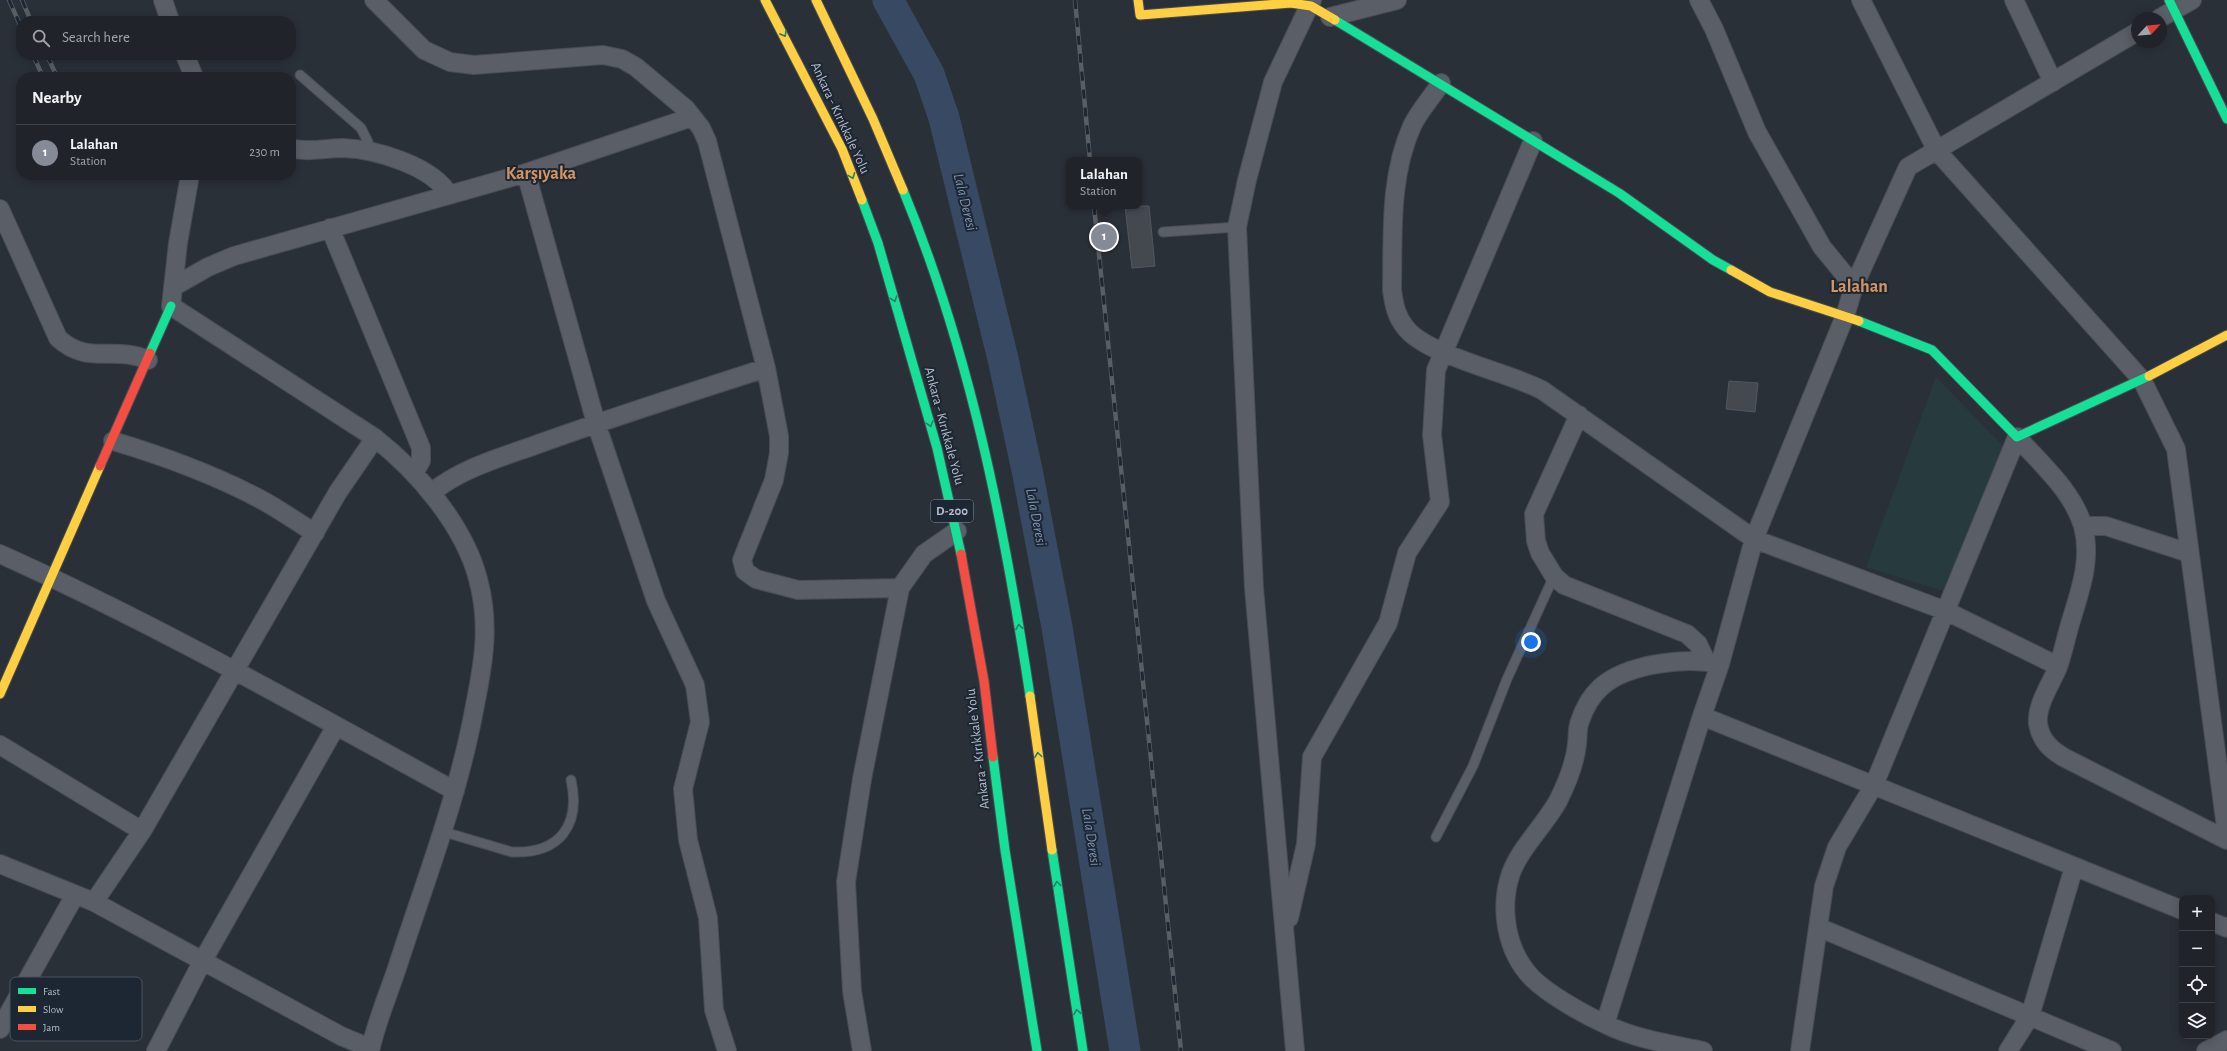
<!DOCTYPE html>
<meta charset="utf-8">
<style>
:root{--surface:#20242a;--page:#282c32;--text:#f1f3f6;--muted:#a2a4a8;--line:#3d4147;--accent:#848b96}
body{margin:0;font-family:"Alegreya Sans",sans-serif;background:var(--page);color:var(--text)}
.controls{position:absolute;right:12px;bottom:12px;display:grid;overflow:hidden;border-radius:8px;box-shadow:0 2px 10px #0003}
.controls button{width:36px;height:36px;display:grid;place-items:center;padding:0;border:0;border-bottom:1px solid var(--line);background:var(--surface);color:var(--text);font:20px sans-serif}
.compass{position:absolute;left:2131px;top:12px;width:36px;height:36px;border-radius:50%;background:var(--surface);box-shadow:0 2px 10px #0003;rotate:64deg}
.you{position:absolute;left:1531px;top:642px;width:14px;height:14px;margin:-10px;border:3px solid #fff;border-radius:50%;background:#1a73e8;box-shadow:0 0 0 6px #1a73e833}
.badge{display:grid;place-items:center;width:26px;height:26px;border-radius:50%;background:var(--accent);color:#fff;font-size:13px;font-weight:700}
.pin{position:absolute;translate:-50% -50%;border:2px solid #fff;box-shadow:0 1px 4px #0006}
.popup{position:absolute;left:1066px;top:157px;width:76px;height:52px;box-sizing:border-box;display:grid;place-content:center;border-radius:8px;background:var(--surface);filter:drop-shadow(0 1px 3px #0005);font-size:13px;white-space:nowrap;color:var(--muted)}
.popup b{font-size:15px;color:var(--text)}
.popup::after{content:'';position:absolute;left:50%;top:100%;margin-left:-8px;border:8px solid transparent;border-top-color:var(--surface)}
.list{margin:0;padding:0;list-style:none}
h2{display:flex;justify-content:space-between;align-items:center;height:52px;margin:0;padding:0 16px;font-size:17px}
h2 small{font-size:13px;font-weight:400;color:var(--muted)}
.list li{display:grid;grid-template-columns:26px 1fr auto;gap:12px;align-items:center;box-sizing:border-box;height:56px;padding:0 16px;border-top:1px solid var(--line)}
.list b{display:block;font-size:15px;white-space:nowrap}
.list p{margin:0;font-size:13px;white-space:nowrap;color:var(--muted)}
.list em{font-size:13px;font-style:normal;color:var(--muted)}
.icon{flex:none;width:22px;height:22px;fill:none;stroke:currentColor;stroke-width:2;stroke-linecap:round;stroke-linejoin:round}
.map{position:relative;flex:none;width:2227px;height:1051px;overflow:hidden}
.search{position:absolute;background:var(--surface);box-shadow:0 2px 10px #0003;left:16px;top:16px;width:280px;height:44px;display:flex;align-items:center;gap:10px;box-sizing:border-box;padding:0 14px;border-radius:16px;color:var(--muted);font-size:15px}
.panel{position:absolute;background:var(--surface);box-shadow:0 2px 10px #0003;left:16px;top:72px;width:280px;height:108px;border-radius:16px}
.map>svg:first-child{display:block}
.green{fill:#273a3e}
.lines{fill:none;stroke-linecap:round;stroke-linejoin:round}
.river{stroke:#384963;stroke-width:31}
.building{fill:#444950;stroke:#52575f}
.lane-casing{stroke:#484c53;stroke-width:11}
.street-casing{stroke:#484c53;stroke-width:20}
.fast-casing{stroke:#484c53;stroke-width:11}
.slow-casing{stroke:#484c53;stroke-width:11}
.jam-casing{stroke:#484c53;stroke-width:11}
.lane{stroke:#5a5e66;stroke-width:9}
.street{stroke:#5a5e66;stroke-width:18}
.fast{stroke:#16e098;stroke-width:9}
.slow{stroke:#ffcf43;stroke-width:9}
.jam{stroke:#f24e42;stroke-width:9}
.rail-casing{stroke:#595d64;stroke-width:4.5}
.rail{stroke:#1d2633;stroke-width:3;stroke-dasharray:9;stroke-linecap:butt}
.oneway{stroke:#1a8366}
.labels{text-anchor:middle;dominant-baseline:central;stroke-width:4;stroke-linejoin:round;paint-order:stroke}
.shield{fill:#1d2633;stroke:#878f9c;stroke-width:1}
.shield-label{font-size:13px;font-weight:bold;fill:#b4bcc9}
.street-label{font-size:14px;fill:#b4bcc9;stroke:#1d2633}
.water-label{font-size:15px;font-style:italic;fill:#7c92b1;stroke:#1d2633}
.district-label{font-size:18px;font-weight:bold;fill:#d59563;stroke:#1d2633}
.key{fill:#1d2633;stroke:#4a5360;stroke-width:1}
.key-label{font-size:11px;fill:#b4bcc9}
</style>
<div class="map">
<svg width="2227" height="1051" viewBox="0 0 2227 1051">
<rect width="100%" height="100%" fill="#2a3038"/>
<path class="green" d="M1936,377L2003,446L1943,591L1866,567Z"/>
<g class="lines">
<path class="river" d="M888,0L929,74L944,118L1003,359L1027,470L1057,627L1125,1051"/>
</g>
<path class="building" d="M1125,206H1149L1155,266L1132,268Z
M1729,381L1758,383L1755,412L1726,409Z"/>
<g class="lines">
<g class="lane-casing">
<path id="lane" d="M300,75L361,128L368,142L369,151
M1163,232L1237,227
M441,831L512,852C560,854 581,825 571,780
M1436,837L1473,766L1507,679L1554,576"/>
</g>
<g class="street-casing">
<path id="street" d="M163,0L170,21
M374,0L424,50L450,62L474,65L603,55L622,59L636,67L686,109L701,128L707,141L766,368L779,436V453L774,480L742,560L745,571L756,579L798,590L900,588
M1699,0L1714,29L1757,132L1822,247L1854,286
M1861,0L1937,151L2142,380L2176,449L2227,835
M2014,0L2053,82
M1330,17L1397,0
M2160,18L2192,0
M185,55L194,77
M1441,83C1432,97 1419,111 1412,126C1389,177 1393,235 1392,290C1394,304 1396,316 1405,327C1425,355 1508,372 1542,390L1754,539L1946,611L2058,666
M291,148C308,153 325,148 343,148C375,149 433,166 449,195
M526,173L596,423L656,601L695,685L700,722L683,789L688,840L708,918L714,1010L727,1051
M190,175L178,243L171,306L375,438C418,472 464,525 478,579C490,623 484,661 475,705C459,795 425,881 397,968C388,995 376,1023 370,1051
M0,209L58,338C88,366 114,345 148,360
M330,228L421,448V461L414,473
M173,287L208,267L234,256L526,173L692,117
M1579,415L1534,514L1536,541L1540,553L1554,576L1564,585L1687,634L1698,644L1706,661
M113,441C163,456 213,474 260,499C279,509 297,522 315,533
M431,493C463,467 503,457 541,443C616,416 691,392 766,368
M2083,526H2106L2189,553
M0,554C156,624 305,709 455,791
M1702,716L2182,910
M0,745L142,831
M0,864L94,902L341,1036L370,1048
M94,902L142,831L338,492L375,438
M1289,918L1306,844L1312,757L1388,623L1407,553L1440,502L1432,435L1436,370L1533,141
M2212,922L2227,928
M1818,927L2112,1051
M1605,1024L1702,716L1720,664L1754,539L1845,316L1854,286L1908,167L2137,32
M0,1029L75,895
M156,1051L202,962L336,726
M862,1051L852,991L846,882L862,779L900,588L924,554L957,531
M1295,1051L1254,588L1237,227L1247,180L1273,82L1312,0
M1703,1051C1670,1044 1635,1039 1605,1024C1583,1014 1548,994 1532,978C1506,951 1499,908 1511,873C1521,847 1544,826 1558,801C1567,783 1575,764 1577,744C1578,736 1577,728 1580,721C1584,709 1591,696 1601,687C1628,663 1687,657 1720,664
M1800,1051L1824,886L1837,847L1874,785L2017,437C2041,464 2072,490 2083,526C2092,560 2080,591 2070,624C2066,638 2063,653 2058,667C2051,684 2036,705 2038,724C2041,741 2051,750 2065,758L2227,840
M2008,1051L2030,1016L2074,867
M2206,1051L2227,1040"/>
</g>
<g class="fast-casing">
<path id="fast" d="M2169,0L2227,119
M1335,20L1619,193L1713,260L1731,270
M903,190C970,352 1004,524 1030,696
M862,200L878,243L937,448L961,554
M1859,321L1932,350L2017,437L2149,376
M150,353L171,306
M993,757L1005,850L1037,1051
M1052,850L1083,1051"/>
</g>
<g class="slow-casing">
<path id="slow" d="M765,0L842,149L862,200
M816,0L873,119L903,190
M1138,0L1140,15L1291,3L1311,6L1335,20
M1731,270L1770,292L1859,321
M2149,376L2227,335
M0,694L100,466
M1030,696L1052,850"/>
</g>
<g class="jam-casing">
<path id="jam" d="M100,466L150,353
M961,554L984,681L993,757"/>
</g>
<use href="#lane" class="lane"/>
<use href="#street" class="street"/>
<use href="#fast" class="fast"/>
<use href="#slow" class="slow"/>
<use href="#jam" class="jam"/>
<g class="rail-casing">
<path id="rail" d="M9,0L21,27
M22,0L31,21
M1075,0L1090,160
M33,55L43,77
M47,55L57,77
M1094,206L1181,1051"/>
</g>
<use href="#rail" class="rail"/>
</g>
<defs><path id="oneway-chevron" d="M-2-3.5L2.5 0L-2 3.5" fill="none" stroke-width="1.6" stroke-linecap="round" stroke-linejoin="round"/></defs>
<g class="oneway">
<use href="#oneway-chevron" transform="translate(784 34) rotate(61)"/>
<use href="#oneway-chevron" transform="translate(852 176) rotate(69)"/>
<use href="#oneway-chevron" transform="translate(894 299) rotate(73)"/>
<use href="#oneway-chevron" transform="translate(930 424) rotate(74)"/>
<use href="#oneway-chevron" transform="translate(1019 627) rotate(-99)"/>
<use href="#oneway-chevron" transform="translate(1038 755) rotate(-98)"/>
<use href="#oneway-chevron" transform="translate(1057 884) rotate(-99)"/>
<use href="#oneway-chevron" transform="translate(1077 1012) rotate(-99)"/>
</g>
<g class="labels">
<rect class="shield" x="931" y="500" width="42" height="22" rx="3"/>
<g class="shield-label">
<text x="952" y="511">D-200</text>
</g>
<g class="street-label">
<text transform="translate(840 118) rotate(65)">Ankara - Kırıkkale Yolu</text>
<text transform="translate(944 426) rotate(75)">Ankara - Kırıkkale Yolu</text>
<text transform="translate(978 749) rotate(-97)">Ankara - Kırıkkale Yolu</text>
</g>
<g class="water-label">
<text transform="translate(965 202) rotate(76)">Lala Deresi</text>
<text transform="translate(1036 517) rotate(79)">Lala Deresi</text>
<text transform="translate(1091 837) rotate(81)">Lala Deresi</text>
</g>
<g class="district-label">
<text x="541" y="174">Karşıyaka</text>
<text x="1859" y="287">Lalahan</text>
</g>
</g>
<rect x="10" y="977" width="132" height="64" rx="6" class="key"/>
<rect x="18" y="988" width="18" height="6" fill="#16e098"/>
<rect x="18" y="1006" width="18" height="6" fill="#ffcf43"/>
<rect x="18" y="1024" width="18" height="6" fill="#f24e42"/>
<g class="key-label">
<text x="43" y="995">Fast</text>
<text x="43" y="1013">Slow</text>
<text x="43" y="1031">Jam</text>
</g>
</svg>
<div class="controls">
<button>+</button>
<button>−</button>
<button><svg class="icon" aria-label="locate" viewBox="0 0 24 24"><circle cx="12" cy="12" r="6"/><path d="M12 2v4M12 18v4M2 12h4M18 12h4"/></svg></button>
<button><svg class="icon" aria-label="layers" viewBox="0 0 24 24"><path d="M12 4l9 5-9 5-9-5zM3 14l9 5 9-5"/></svg></button>
</div>
<svg class="compass" viewBox="-18 -18 36 36"><path d="M0-13l5 13h-10z" fill="#e53935"/><path d="M0 13l5-13h-10z" fill="#a2a4a8"/></svg>
<div class="you"></div>
<div class="pin badge" style="left:1104px;top:237px">1</div>
<div class="popup"><b>Lalahan</b>Station</div>
<div class="search"><svg class="icon" aria-label="search" viewBox="0 0 24 24"><circle cx="10" cy="10" r="6"/><path d="M15 15l6 6"/></svg>Search here</div>
<section class="panel">
<h2>Nearby<small></small></h2>
<ul class="list">
<li><span class="badge">1</span><div><b>Lalahan</b><p>Station</p></div><em>230 m</em></li>
</ul>
</section>
</div>
